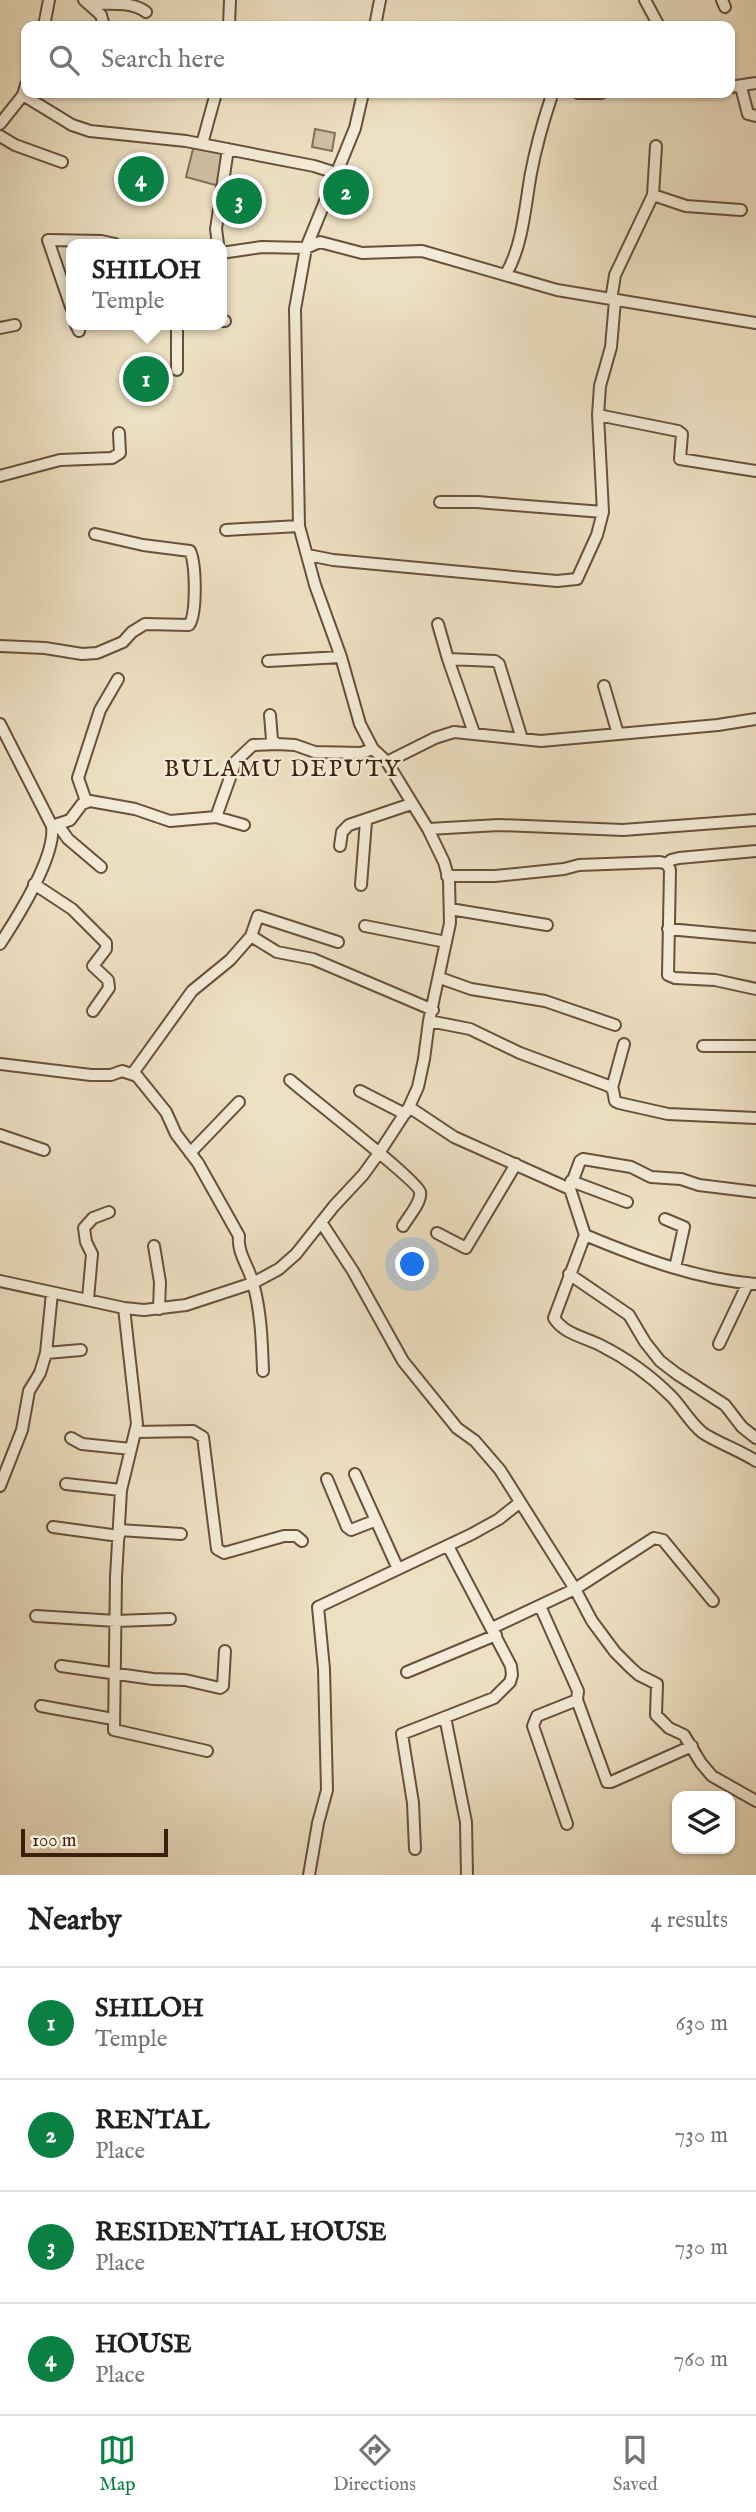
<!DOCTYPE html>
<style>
:root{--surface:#fff;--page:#f6f6f6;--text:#202124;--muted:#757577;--line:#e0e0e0;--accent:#0b8043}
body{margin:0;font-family:"IM FELL English",serif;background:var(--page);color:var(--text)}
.controls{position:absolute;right:21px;bottom:21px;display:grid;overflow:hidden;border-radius:14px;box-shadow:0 2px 5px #0004}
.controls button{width:63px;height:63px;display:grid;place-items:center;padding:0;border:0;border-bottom:2px solid var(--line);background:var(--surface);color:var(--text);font:35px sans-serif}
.scale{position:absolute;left:21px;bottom:18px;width:147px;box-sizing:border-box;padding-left:7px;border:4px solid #3c200c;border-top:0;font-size:19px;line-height:24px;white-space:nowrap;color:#3c200c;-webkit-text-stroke:5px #f3ebd7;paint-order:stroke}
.you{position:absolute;left:413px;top:1265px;width:24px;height:24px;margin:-18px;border:5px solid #fff;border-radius:50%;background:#1a73e8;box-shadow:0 0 0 10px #1a73e833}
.badge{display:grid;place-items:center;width:46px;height:46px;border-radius:50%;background:var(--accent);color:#fff;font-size:23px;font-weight:700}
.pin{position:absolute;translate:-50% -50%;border:4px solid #fff;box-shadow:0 2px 7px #0006}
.popup{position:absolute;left:66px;top:239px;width:161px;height:91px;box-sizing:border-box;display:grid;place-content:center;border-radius:14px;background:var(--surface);filter:drop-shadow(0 2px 5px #0005);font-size:23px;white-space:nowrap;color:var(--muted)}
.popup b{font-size:26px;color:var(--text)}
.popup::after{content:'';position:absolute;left:50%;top:100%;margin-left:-14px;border:14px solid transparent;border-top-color:var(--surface)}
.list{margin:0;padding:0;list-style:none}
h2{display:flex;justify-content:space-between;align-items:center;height:91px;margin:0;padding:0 28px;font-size:30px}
h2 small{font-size:23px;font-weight:400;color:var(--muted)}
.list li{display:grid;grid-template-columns:46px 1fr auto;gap:21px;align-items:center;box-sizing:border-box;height:112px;padding:0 28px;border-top:2px solid var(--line)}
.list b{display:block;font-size:26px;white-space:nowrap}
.list p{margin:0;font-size:23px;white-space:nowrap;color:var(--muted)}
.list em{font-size:23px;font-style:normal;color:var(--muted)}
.icon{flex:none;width:38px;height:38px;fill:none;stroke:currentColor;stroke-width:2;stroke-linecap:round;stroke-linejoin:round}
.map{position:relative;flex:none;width:756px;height:1875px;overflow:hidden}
.search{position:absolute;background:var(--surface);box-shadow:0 2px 5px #0004;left:21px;right:21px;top:21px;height:77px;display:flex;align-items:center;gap:18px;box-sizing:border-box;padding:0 24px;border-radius:14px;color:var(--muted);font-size:26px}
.sheet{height:539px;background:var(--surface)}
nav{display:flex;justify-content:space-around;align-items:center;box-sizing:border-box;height:98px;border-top:2px solid var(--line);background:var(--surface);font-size:19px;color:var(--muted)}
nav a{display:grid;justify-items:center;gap:4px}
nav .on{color:var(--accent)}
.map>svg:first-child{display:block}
.green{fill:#cfbfa3;stroke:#867058;stroke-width:2}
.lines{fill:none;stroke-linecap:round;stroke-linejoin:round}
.street-casing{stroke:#68503a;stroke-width:14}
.street{stroke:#f3ebd7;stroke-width:10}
.labels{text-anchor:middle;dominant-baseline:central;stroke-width:5;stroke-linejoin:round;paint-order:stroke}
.quarter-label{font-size:23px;letter-spacing:2px;fill:#3c200c;stroke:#f3ebd7}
</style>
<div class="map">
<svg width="756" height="1875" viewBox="0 0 756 1875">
<rect width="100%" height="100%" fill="#ede0c2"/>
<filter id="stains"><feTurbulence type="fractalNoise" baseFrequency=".00286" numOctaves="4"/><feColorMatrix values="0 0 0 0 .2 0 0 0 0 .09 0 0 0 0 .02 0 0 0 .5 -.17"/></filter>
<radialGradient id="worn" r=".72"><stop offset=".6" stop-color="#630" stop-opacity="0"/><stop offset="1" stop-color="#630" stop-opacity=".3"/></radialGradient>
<path class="green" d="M315,129L335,133L332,151L312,147Z
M194,145L225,153L219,186L186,177Z"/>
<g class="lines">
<g class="street-casing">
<path id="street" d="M84,0L101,15L104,26
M645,0L659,26
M722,0L725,7
M91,4C108,4 132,1 146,12
M44,26L49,0
M229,26L230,0
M375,26L380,0
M730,87L756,83
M741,87L748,114L756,116
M578,93H601
M23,95L72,125L90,131L186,141L314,166L336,173
M0,124L23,95L26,85
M0,136L15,145L62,162
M202,144L216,93
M653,195L686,206L741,210
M218,244L216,229L228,149
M221,253L262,247L306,248L320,242L362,253L422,251L557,290L756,323
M506,274C523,245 525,206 531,173C536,147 543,122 551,98L550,93
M612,294L615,275L653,195L656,146
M71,307L48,240L101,241L115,244
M221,321H225
M76,325L79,331
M177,325V370
M0,328L15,325
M598,415L678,431L682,434L680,459L756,471
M0,476L60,460L112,458L120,453L119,433
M440,502H477L603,512
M226,530L299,526
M308,555L333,560L557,581L577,579L597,535L603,512L598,415L600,386L611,347L615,301
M438,624L448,659L495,661L499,664L522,739
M0,646L45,648L82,654L97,653L123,642L132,632L145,624L189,625C197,614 196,564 190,551L143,545L95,534
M448,659L474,733
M268,661L341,657
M604,686L618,734
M270,715L272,740L277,744L295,745L315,752L361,753L373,749
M0,724L52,826C56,856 17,918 0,944
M387,762L435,738L454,732L541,741L718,725L756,719
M86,801L78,778L100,710L118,679
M216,817L236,761L253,745L277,744
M58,825L68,839L101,867
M52,826L70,820L82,804L90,801L135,809L170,821L216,817L244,825
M428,829L499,825L623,830L756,820
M340,846L342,832L349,825L411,804
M667,864L670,870L668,975L675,978L715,980L756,989
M447,876H495L564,869L579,865L660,862L667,864L671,860L679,858L756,851
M34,884L72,909L106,943V949L93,966L108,980L109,988L93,1011
M361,885L366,821
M450,909L547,925
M365,926L446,942
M668,929L756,937
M251,936L277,952L313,959L433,1010
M440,978L471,989L545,1001L615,1025
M429,1021L470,1029L520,1053L609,1086L613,1090L615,1101L619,1103L668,1114L756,1118
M703,1046H756
M0,1064L91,1075H111L122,1071L137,1076L166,1112L176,1134L198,1163L239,1236C237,1253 249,1267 253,1283C261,1311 262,1342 263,1371
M133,1073L192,991L230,960L251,936L258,916L338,942
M290,1080C307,1095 418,1181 420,1192C422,1202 408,1217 403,1226
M612,1088L624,1044
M360,1091L405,1114
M409,1107L454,1137L570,1189
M0,1135L44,1150
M190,1153L239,1102
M571,1181L627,1202
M756,1192L699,1185L681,1179L651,1177L631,1167L583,1159L580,1161L573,1180L571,1181L570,1189L585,1235C640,1258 696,1279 756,1284
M665,1219L684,1227L675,1268
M321,1222L353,1271L403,1361L457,1428L475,1441L500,1470L575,1589L592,1621L615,1652L631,1668L639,1675L657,1684L656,1715L669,1728L684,1735L701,1763L712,1776L756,1801
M437,1233L466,1248L516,1164
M585,1235L554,1318C564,1334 584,1337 600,1345C626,1358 651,1376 671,1396C682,1407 690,1423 703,1433C716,1442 741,1451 756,1461
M154,1246L160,1282L159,1309
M569,1274L629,1315L645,1342L660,1361L677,1374L725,1405L742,1427L756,1438
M0,1281L124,1308L144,1310L186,1305L253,1283L279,1269L296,1254L334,1206L363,1175L379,1153L409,1107L418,1087L424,1059L429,1021L450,923L449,880L444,862L428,829L387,762L373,749L360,724L341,657L315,585L299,526L295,309L306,248L355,128L363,93
M88,1299L92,1254L86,1242L84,1228L93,1218L109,1212
M124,1308L137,1424L121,1490L116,1577L114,1730L207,1751
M719,1344L748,1283
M46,1353L81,1350
M136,1432L193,1431L203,1437L217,1549L224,1553L284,1536H296L302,1541
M71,1438L82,1444L131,1449
M355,1474L398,1569
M327,1479L347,1527L351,1530L374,1521
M66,1484L121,1490
M0,1486L22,1430L29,1391L40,1373L46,1353L52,1293
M53,1527L119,1536
M119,1530L181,1534
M540,1606L578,1691L577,1700L537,1716L533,1726L567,1824
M36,1616L116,1621L170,1619
M492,1628L575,1589L654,1538L663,1540L713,1601
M61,1666L153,1679L185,1680L220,1688L223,1686L225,1651
M407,1672L496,1635
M577,1700L607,1782H611L692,1746
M41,1706L113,1719
M445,1717L466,1822L467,1875
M415,1849L413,1803L402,1734L494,1698L510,1682L512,1675L511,1666L448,1546
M309,1875L318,1823L327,1790L324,1669L318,1607L472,1534L499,1519L519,1503"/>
</g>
<use href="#street" class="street"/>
</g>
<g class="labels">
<g class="quarter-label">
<text x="283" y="769">BULAMU DEPUTY</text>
</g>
</g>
<rect width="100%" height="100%" filter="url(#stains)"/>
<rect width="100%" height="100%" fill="url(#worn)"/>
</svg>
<div class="controls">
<button><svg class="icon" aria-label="layers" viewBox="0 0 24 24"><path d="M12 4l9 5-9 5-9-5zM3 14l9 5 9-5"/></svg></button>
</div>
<div class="scale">100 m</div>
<div class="you"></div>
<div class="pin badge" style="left:146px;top:379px">1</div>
<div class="popup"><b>SHILOH</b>Temple</div>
<div class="pin badge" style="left:346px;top:192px">2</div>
<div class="pin badge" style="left:239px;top:201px">3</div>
<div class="pin badge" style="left:141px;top:179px">4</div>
<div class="search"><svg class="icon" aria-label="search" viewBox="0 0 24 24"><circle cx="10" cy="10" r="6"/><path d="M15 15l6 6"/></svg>Search here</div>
</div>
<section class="sheet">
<h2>Nearby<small>4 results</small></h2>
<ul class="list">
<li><span class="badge">1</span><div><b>SHILOH</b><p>Temple</p></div><em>630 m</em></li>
<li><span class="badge">2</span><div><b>RENTAL</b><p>Place</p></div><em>730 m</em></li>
<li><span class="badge">3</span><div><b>RESIDENTIAL HOUSE</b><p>Place</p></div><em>730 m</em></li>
<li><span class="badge">4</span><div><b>HOUSE</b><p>Place</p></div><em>760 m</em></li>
</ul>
</section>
<nav>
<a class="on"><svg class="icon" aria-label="map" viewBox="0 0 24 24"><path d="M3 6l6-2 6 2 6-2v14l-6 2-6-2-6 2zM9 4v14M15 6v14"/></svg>Map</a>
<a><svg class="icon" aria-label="directions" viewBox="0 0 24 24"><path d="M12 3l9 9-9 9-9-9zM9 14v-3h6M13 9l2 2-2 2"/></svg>Directions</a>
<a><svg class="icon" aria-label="saved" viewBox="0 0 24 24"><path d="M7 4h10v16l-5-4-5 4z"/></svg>Saved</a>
</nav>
